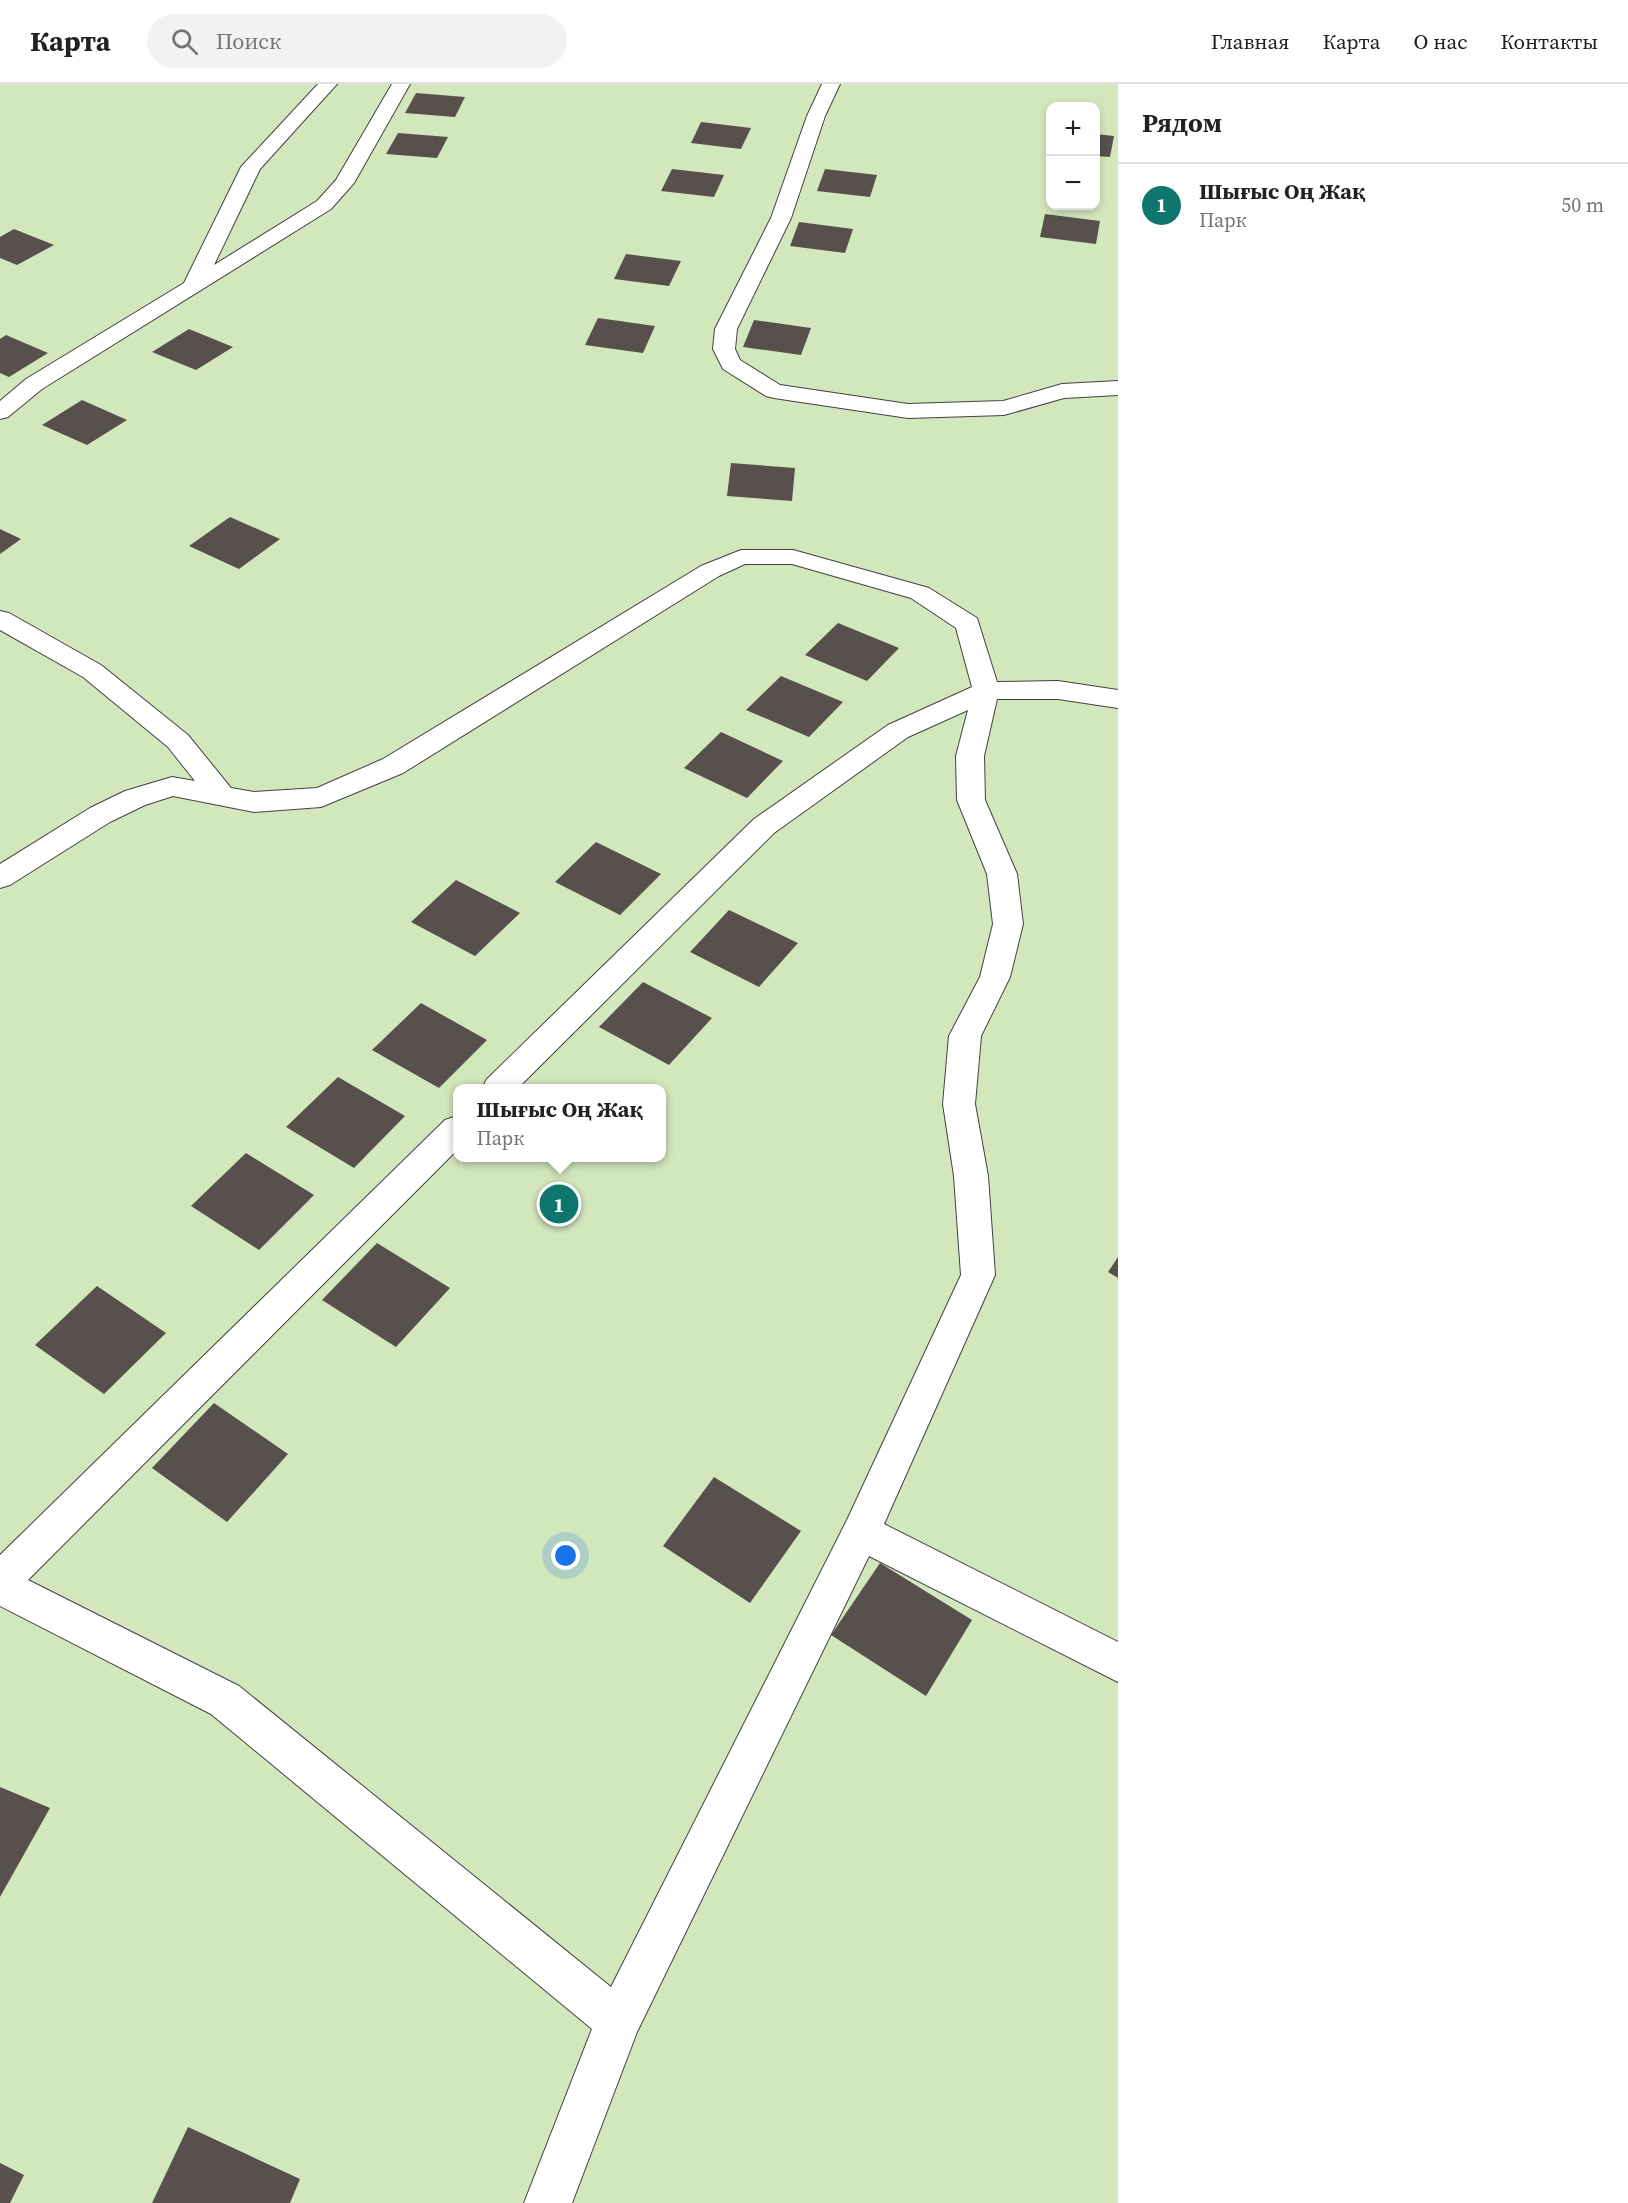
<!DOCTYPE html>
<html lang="ru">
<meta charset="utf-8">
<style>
:root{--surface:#fff;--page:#f2f2f2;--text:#202124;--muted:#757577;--line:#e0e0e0;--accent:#0f766e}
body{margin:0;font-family:"Source Serif 4",serif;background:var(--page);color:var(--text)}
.controls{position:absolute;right:18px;top:18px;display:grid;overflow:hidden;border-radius:12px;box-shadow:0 3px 9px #0003}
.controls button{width:54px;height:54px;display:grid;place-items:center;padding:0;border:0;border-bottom:2px solid var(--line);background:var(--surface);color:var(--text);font:30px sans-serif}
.you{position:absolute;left:566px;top:1472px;width:21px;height:21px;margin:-15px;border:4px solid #fff;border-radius:50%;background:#1a73e8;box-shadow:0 0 0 9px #1a73e833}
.badge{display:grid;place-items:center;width:39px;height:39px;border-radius:50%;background:var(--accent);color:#fff;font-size:20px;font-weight:700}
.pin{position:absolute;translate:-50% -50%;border:3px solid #fff;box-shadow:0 2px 6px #0006}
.popup{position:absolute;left:453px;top:1000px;width:213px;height:78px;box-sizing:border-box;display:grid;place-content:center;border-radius:12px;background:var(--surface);filter:drop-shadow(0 2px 4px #0005);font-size:20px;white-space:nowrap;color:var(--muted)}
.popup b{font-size:22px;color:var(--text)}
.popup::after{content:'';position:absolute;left:50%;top:100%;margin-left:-12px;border:12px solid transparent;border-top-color:var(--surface)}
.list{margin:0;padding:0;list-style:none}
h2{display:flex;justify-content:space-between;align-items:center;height:78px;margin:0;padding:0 24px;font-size:26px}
h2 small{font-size:20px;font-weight:400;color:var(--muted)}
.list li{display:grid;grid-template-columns:39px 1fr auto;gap:18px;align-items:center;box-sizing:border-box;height:84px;padding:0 24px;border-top:2px solid var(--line)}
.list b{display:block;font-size:22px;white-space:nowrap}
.list p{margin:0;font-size:20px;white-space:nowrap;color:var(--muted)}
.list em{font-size:20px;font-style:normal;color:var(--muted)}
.icon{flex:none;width:33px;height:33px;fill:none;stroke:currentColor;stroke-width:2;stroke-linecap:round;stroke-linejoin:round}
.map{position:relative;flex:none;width:1118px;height:2119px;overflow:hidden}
header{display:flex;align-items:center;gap:36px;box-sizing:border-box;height:84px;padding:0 30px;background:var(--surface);border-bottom:2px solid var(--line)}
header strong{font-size:28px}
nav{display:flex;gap:33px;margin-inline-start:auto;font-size:21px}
.search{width:420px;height:54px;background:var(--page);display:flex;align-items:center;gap:15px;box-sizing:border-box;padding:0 21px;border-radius:33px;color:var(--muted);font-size:22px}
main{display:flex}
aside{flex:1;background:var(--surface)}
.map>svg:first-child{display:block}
.green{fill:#d3e7bd;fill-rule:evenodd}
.building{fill:#57504c}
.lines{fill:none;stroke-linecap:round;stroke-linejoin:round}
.minor-casing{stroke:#424242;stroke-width:2}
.minor{fill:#fff;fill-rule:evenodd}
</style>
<header>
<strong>Карта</strong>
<div class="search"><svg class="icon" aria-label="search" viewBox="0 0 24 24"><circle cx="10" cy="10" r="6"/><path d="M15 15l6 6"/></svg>Поиск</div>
<nav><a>Главная</a><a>Карта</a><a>О нас</a><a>Контакты</a></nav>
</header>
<main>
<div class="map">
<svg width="1118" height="2119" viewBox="0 0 1118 2119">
<rect width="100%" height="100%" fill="#fefbf2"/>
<path class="green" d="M0,0H1118V2119H0ZM1050,22H1096V122H1050ZM457,1004H661V1074H457Z"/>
<path class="building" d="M416,9L465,13L455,33L405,29Z
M701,38L751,44L741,65L691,59Z
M398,49L448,53L437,74L386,70Z
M1096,50L1114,52L1110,73L1096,72Z
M672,85L724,91L714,113L661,107Z
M825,85L877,91L870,113L817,107Z
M1045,130L1100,137L1096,160L1040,153Z
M799,138L853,145L845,169L790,162Z
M14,145L54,161L17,181L0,174V153Z
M626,170L681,177L669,202L614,195Z
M598,234L655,242L643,269L585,261Z
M754,236L811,244L801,271L743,263Z
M189,245L233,263L196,286L152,268Z
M6,251L48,269L9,293L0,289V255Z
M82,316L127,336L87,361L42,341Z
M731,379L795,384L792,417L727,412Z
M230,433L280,455L239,485L189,462Z
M0,445L21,455L0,470Z
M838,539L899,564L867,597L805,571Z
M781,592L843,618L809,653L746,626Z
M721,648L783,677L747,714L684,684Z
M596,758L661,790L620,831L555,798Z
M456,796L520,829L475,872L411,838Z
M729,826L798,859L759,903L690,868Z
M643,898L712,934L669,981L599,943Z
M421,919L487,956L439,1004L372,966Z
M338,993L405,1032L354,1084L286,1043Z
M246,1069L314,1111L259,1166L191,1122Z
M377,1159L450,1204L396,1263L322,1216Z
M1118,1173V1194L1108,1188Z
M97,1202L166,1249L104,1310L35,1261Z
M214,1319L288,1370L227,1438L152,1384Z
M714,1393L801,1447L750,1519L663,1462Z
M880,1479L972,1536L926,1612L831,1551Z
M0,1703L50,1724L0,1813Z
M188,2043L300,2095L290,2119H152Z
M0,2079L24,2091L10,2119H0Z"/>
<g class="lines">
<g class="minor-casing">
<path id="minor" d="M318,0H337L260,85L214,181L317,117L336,96L392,0H410L354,99L331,125L42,305L8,333L0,335V317L26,295L184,199L241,83Z
M822,0H840L825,32L791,134L737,245L735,265L740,276L780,301L908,320L1003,317L1062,300L1118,297V311L1064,314L1004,331L908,334L774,314L766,312L723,285L713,265L715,245L771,134L807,32Z
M741,466H793L929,504L977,534L997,598L1058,597L1118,606V624L1058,615H997L984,672L985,716L1017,790L1023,840L1010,893L981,952L975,1020L988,1092L995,1191L884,1440L1118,1558V1598L869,1472L637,1948L572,2119H524L592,1945L211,1630L0,1522V1471L445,1036L457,1032V1066L28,1496L239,1602L611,1903L847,1436L961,1191L954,1092L943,1020L949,952L980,893L993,840L987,790L957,716L956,672L968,626L908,653L774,749L518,1004H482L487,995L754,735L888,641L972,603L956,544L911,514L792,480H745L719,492L403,689L321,723L254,728L173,712L145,721L110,738L10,801L0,804V780L90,724L125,707L172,693L195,697L168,663L83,593L0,546V527L9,529L101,581L188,651L231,704L254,708L317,704L383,675L701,482Z"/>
</g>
<use href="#minor" class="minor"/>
</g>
</svg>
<div class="controls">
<button>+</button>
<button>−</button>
</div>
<div class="you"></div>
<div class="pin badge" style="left:559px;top:1120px">1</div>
<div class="popup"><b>Шығыс Оң Жақ</b>Парк</div>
</div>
<aside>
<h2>Рядом<small></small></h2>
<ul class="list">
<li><span class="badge">1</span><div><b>Шығыс Оң Жақ</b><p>Парк</p></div><em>50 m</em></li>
</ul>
</aside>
</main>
